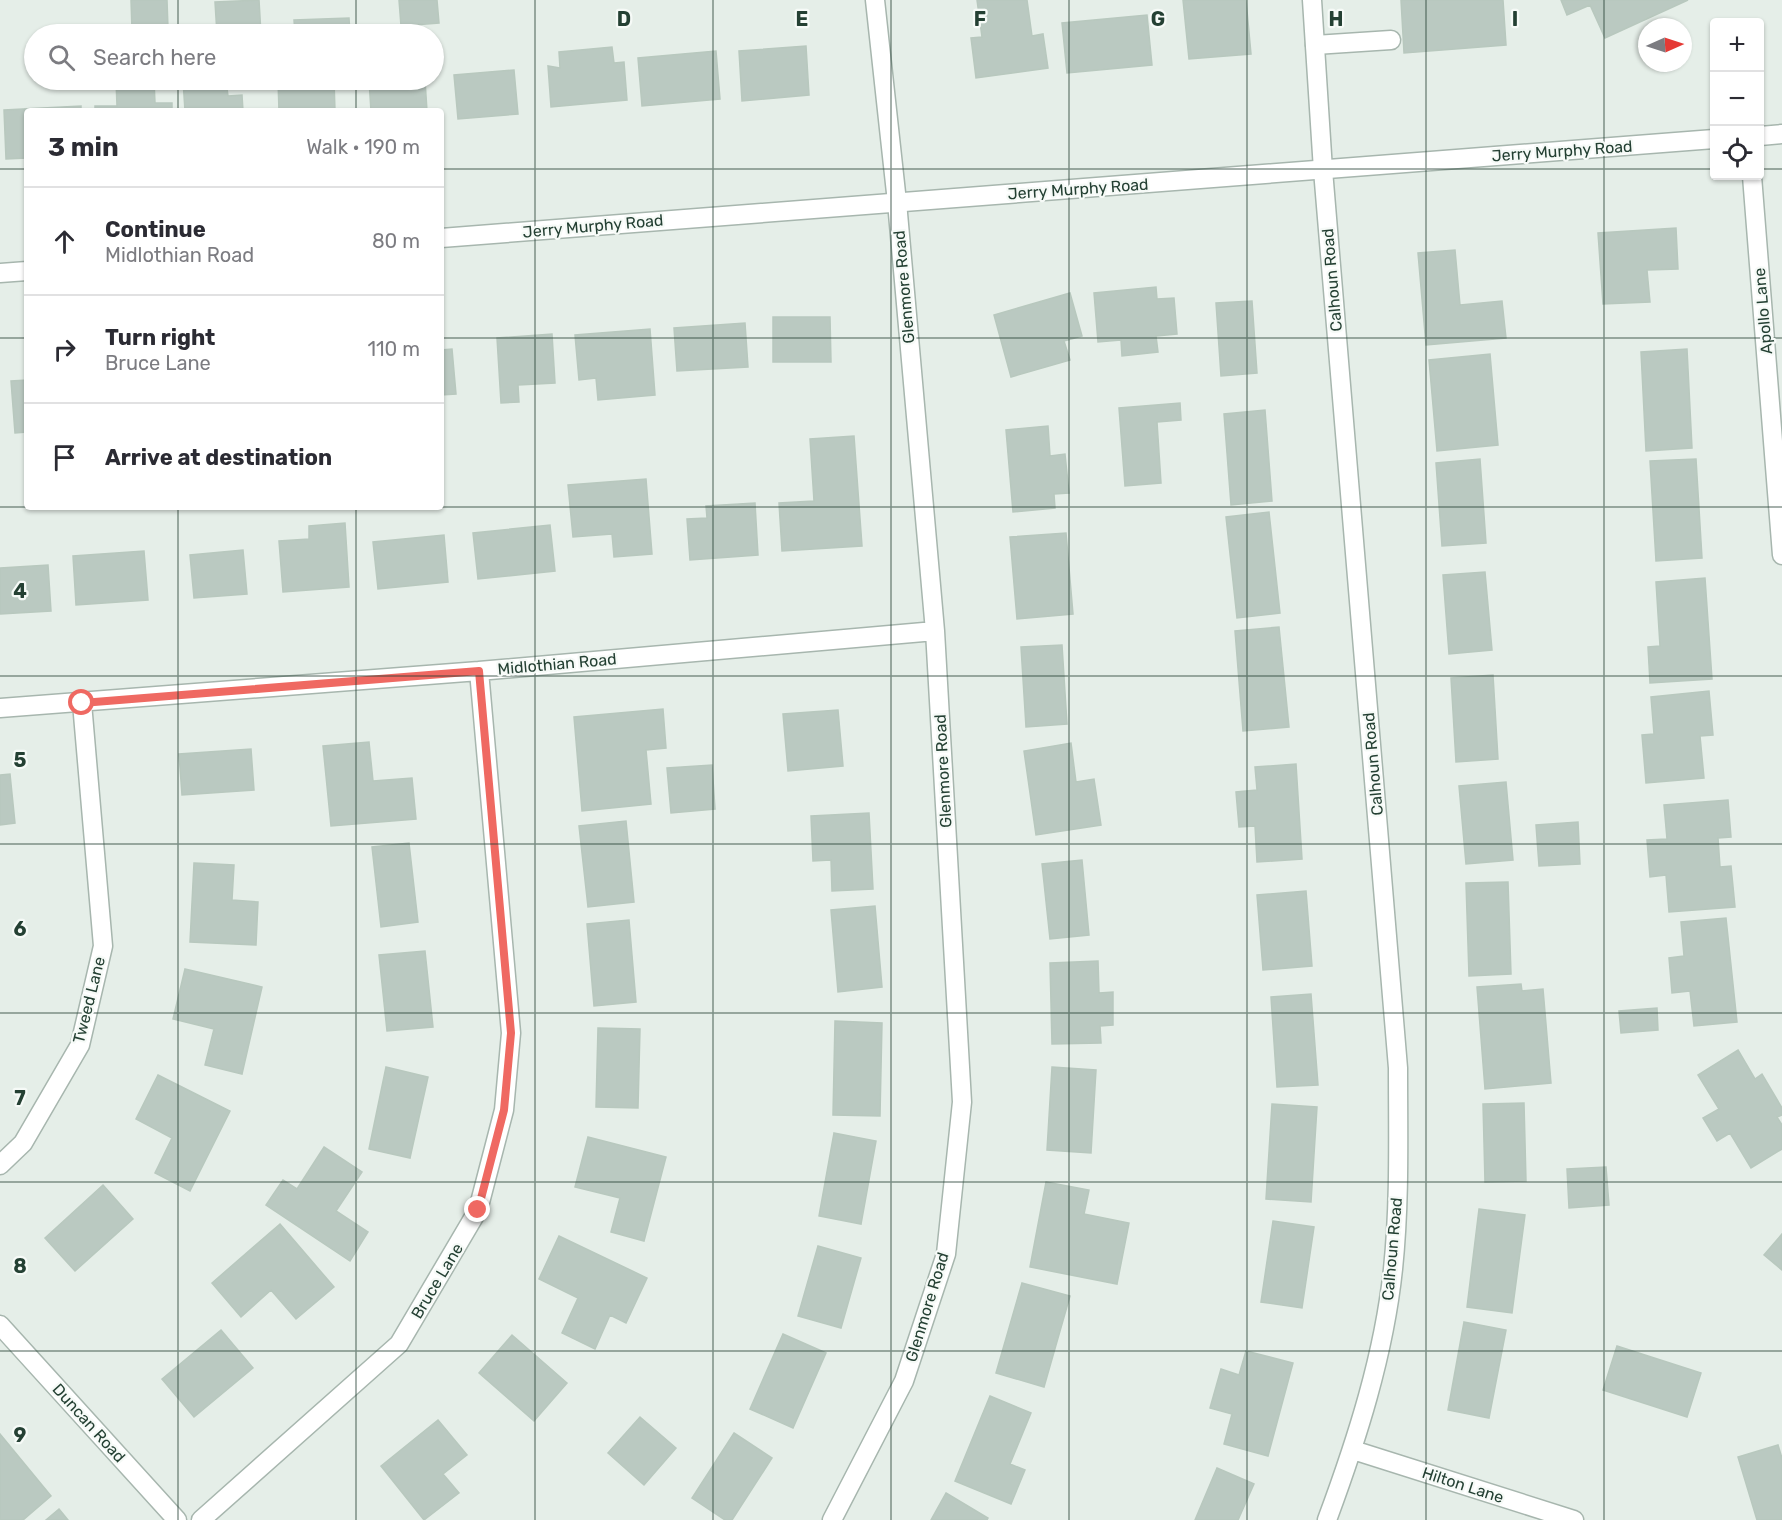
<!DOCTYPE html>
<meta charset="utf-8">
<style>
:root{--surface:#fff;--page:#f7f7f7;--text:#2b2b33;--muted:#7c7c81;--line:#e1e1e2}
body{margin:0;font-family:Rubik,sans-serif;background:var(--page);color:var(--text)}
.controls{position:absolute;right:18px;top:18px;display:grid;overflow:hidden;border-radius:6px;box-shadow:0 2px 4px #0004}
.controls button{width:54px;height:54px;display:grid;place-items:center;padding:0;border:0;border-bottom:2px solid var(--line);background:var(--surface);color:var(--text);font:30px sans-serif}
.compass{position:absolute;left:1638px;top:18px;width:54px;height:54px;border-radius:50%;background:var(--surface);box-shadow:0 2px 4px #0004;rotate:87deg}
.stop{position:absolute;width:18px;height:18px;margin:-14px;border:4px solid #ef6962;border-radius:50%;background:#fff}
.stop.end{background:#ef6962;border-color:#fff;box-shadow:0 2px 6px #0008}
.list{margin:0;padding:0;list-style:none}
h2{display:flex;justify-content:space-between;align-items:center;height:78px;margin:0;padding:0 24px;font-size:26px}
h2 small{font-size:20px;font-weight:400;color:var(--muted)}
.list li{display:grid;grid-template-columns:39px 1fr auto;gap:18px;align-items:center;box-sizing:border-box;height:108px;padding:0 24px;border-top:2px solid var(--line)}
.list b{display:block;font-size:22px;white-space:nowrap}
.list p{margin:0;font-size:20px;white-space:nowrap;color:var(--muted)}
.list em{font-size:20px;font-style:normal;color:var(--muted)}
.icon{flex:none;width:33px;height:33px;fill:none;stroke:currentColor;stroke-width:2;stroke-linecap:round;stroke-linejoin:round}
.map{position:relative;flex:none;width:1782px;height:1520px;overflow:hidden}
.search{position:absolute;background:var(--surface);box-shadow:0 2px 4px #0004;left:24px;top:24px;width:420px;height:66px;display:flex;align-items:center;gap:15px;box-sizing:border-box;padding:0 21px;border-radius:33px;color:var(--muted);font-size:22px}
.panel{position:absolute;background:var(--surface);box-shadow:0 2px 4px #0004;left:24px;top:108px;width:420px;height:402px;border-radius:6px}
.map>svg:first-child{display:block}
.building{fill:#bac9c1;stroke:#b8c8be;stroke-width:1.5}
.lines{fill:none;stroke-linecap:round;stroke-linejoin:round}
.service-casing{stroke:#a7b6ae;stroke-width:21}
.minor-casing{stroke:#a7b6ae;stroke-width:21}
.tertiary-casing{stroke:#a7b6ae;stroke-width:21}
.service{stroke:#fff;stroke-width:18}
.minor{stroke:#fff;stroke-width:18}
.tertiary{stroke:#fff;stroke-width:18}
.route{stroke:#ef6962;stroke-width:8}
.grid{fill:none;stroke:#244033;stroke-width:1.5;stroke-opacity:0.55}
.labels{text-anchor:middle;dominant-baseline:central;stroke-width:4.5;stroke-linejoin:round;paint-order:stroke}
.street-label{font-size:16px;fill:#244033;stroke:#f6faf7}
.grid-label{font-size:20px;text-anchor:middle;font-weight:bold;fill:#244033;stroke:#f6faf7;stroke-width:4.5;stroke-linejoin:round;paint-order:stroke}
</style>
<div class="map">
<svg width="1782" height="1520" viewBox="0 0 1782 1520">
<rect width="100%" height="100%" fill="#e5eee8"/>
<path class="building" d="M131,0H167L168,28L132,30Z
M259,0L261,34H217L215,2Z
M399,0H437L439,23L401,26Z
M977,0H1027L1032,36L1043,34L1048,68L976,78L971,38L982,37Z
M1183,0H1246L1251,54L1189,59Z
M1401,0H1503L1506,45L1404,53Z
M1561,0H1688L1605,38L1590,5L1567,15Z
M1147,15L1152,65L1067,73L1062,23Z
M349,18L350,34H295L294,20Z
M806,46L809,95L742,101L739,51Z
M612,47L614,63L624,62L627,100L551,107L548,66L560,68L559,52Z
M716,51L720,99L642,106L638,58Z
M514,70L518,114L458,119L454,75Z
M116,80H154L155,103H172V111H95V106H117Z
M183,80H226L228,96L242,95L243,111H185Z
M278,80H334L335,111H279Z
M369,80H425L427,111H371Z
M81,106V111H27V158L6,159L4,110Z
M1676,228L1678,269L1647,270L1650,302L1603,304L1598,233Z
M1455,250L1460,305L1502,301L1506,338L1426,345L1418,253Z
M1156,287L1157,299L1174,298L1177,334L1156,336L1158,352L1122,356L1121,340L1098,342L1094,293Z
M1070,293L1082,336L1064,341L1070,360L1011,377L994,315Z
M1252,301L1257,373L1221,376L1216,303Z
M773,317H830L831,362H773Z
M745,323L748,367L677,371L674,328Z
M650,329L655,395L598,400L596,378L579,380L575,335Z
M552,334L555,383L518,385L519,402L501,403L497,338Z
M452,349L456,394L441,395V350Z
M1687,349L1692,448L1646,451L1641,352Z
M1490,354L1498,445L1437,451L1429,360Z
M27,380V432L15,433L11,381Z
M1180,403L1181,420L1157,422L1161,483L1125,486L1119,408Z
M1265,410L1272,501L1231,505L1224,414Z
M1048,426L1050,456L1065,454L1069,493L1054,494L1055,508L1013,512L1006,430Z
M854,436L862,546L782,551L779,503L814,501L810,439Z
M1480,459L1486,543L1442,546L1436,463Z
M1696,459L1702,558L1656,561L1650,461Z
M646,479L652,554L614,557L612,534L573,537L568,485Z
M755,503L758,555L690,560L687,519L707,518L706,506Z
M1269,512L1280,613L1237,618L1226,517Z
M345,523L349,587L283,592L279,541L309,539V526Z
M550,525L555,571L478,579L473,533Z
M1066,533L1073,614L1017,619L1010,537Z
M444,535L448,582L378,589L373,542Z
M243,550L247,594L194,598L190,555Z
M144,551L148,600L76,605L73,556Z
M48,565L51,611L0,614V568Z
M1485,572L1492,650L1449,654L1443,575Z
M1705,578L1712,679L1650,683L1648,647L1660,646L1656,582Z
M1279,627L1289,727L1243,731L1235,631Z
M1062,645L1067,724L1026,727L1021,647Z
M1493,675L1498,759L1456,762L1451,678Z
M1709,691L1713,735L1700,736L1704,778L1646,783L1642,735L1654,734L1651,697Z
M663,709L666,748L646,750L651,804L582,811L574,717Z
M838,710L843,766L788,771L783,714Z
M369,742L373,781L412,778L416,819L331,826L323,746Z
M1071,743L1076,782L1094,779L1101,825L1036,835L1024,751Z
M251,749L254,790L182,795L179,754Z
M1296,764L1302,859L1257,862L1255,826L1239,827L1236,792L1257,790L1255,767Z
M712,765L715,809L671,813L667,768Z
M10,774L15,823L0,825V775Z
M1506,782L1513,860L1466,864L1459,786Z
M1728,800L1731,837L1718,838L1720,867L1731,866L1735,907L1669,912L1666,875L1650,877L1647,840L1667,839L1664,805Z
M869,813L873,889L832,891L831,860L813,861L811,816Z
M626,821L634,902L588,907L579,826Z
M1578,822L1580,864L1539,866L1536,825Z
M409,843L418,922L381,927L372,847Z
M1082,860L1089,935L1050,939L1042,864Z
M194,863L234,865L232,900L258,902L256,945L190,942Z
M1508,882L1511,974L1469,976L1466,883Z
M1306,891L1312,966L1263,970L1257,895Z
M875,906L882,987L838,992L831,910Z
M1726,918L1737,1022L1694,1026L1690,991L1672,993L1669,958L1684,956L1681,922Z
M629,920L636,1002L594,1006L587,924Z
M425,951L433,1027L387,1031L379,955Z
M1098,961L1099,993L1113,992V1025L1100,1026L1101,1043L1052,1044L1050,963Z
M185,969L262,987L242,1074L205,1065L214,1029L173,1019Z
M1521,984L1522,991L1543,989L1551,1083L1485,1089L1477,987Z
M1311,994L1318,1085L1277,1087L1271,997Z
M1657,1008L1658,1030L1621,1033L1619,1011Z
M835,1021L882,1023L880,1116L833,1115Z
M598,1028L640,1029L638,1108L596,1107Z
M1738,1050L1755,1079L1762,1074L1782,1108V1115L1777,1117L1782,1125V1149L1751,1168L1730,1133L1717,1141L1703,1118L1719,1109L1698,1075Z
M386,1067L428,1077L410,1158L369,1149Z
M1052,1067L1096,1070L1091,1153L1047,1150Z
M158,1075L230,1111L190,1191L155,1173L172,1138L136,1119Z
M1524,1103L1526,1181L1485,1182L1483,1104Z
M1272,1104L1317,1107L1311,1202L1266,1199Z
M834,1133L876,1141L861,1224L819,1216Z
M588,1137L666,1157L644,1241L611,1232L620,1198L575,1187Z
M324,1147L362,1172L336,1211L368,1232L350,1261L266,1205L283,1180L297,1189Z
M1606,1167L1609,1205L1569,1208L1567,1169Z
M1046,1182L1089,1190L1084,1214L1129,1223L1117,1284L1030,1267Z
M103,1185L133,1219L75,1271L45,1238Z
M1479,1209L1525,1215L1512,1313L1467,1307Z
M1273,1221L1314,1227L1302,1308L1261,1302Z
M280,1224L334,1287L296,1319L271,1290L241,1317L212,1283Z
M1782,1234V1270L1764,1255Z
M559,1236L647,1278L626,1323L610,1315L595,1349L562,1333L578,1298L539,1279Z
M818,1246L861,1258L841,1328L798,1316Z
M1022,1283L1070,1296L1044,1387L996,1373Z
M1464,1322L1506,1330L1489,1418L1448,1410Z
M221,1330L253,1368L194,1417L162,1379Z
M783,1334L826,1353L793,1428L750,1409Z
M512,1335L567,1383L534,1421L479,1373Z
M1617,1346L1701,1373L1687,1417L1603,1390Z
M1246,1351L1293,1363L1268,1456L1224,1444L1232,1414L1210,1408L1221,1369L1239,1375Z
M990,1396L1031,1413L1010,1464L1025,1470L1011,1504L955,1481Z
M640,1417L676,1448L644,1485L608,1453Z
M438,1420L467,1455L443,1474L459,1493L424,1520L381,1466Z
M734,1433L772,1458L732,1520H725L692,1498Z
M0,1434L51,1496L23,1520H0Z
M1778,1445L1782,1458V1520H1757L1738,1457Z
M1217,1468L1254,1484L1238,1520H1195Z
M946,1493L988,1518L987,1520H931Z
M59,1509L68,1520H46Z"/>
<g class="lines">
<g class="service-casing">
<path id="service" d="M1315,45L1391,40"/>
</g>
<g class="minor-casing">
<path id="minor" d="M1312,0L1323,170L1398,1068C1398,1135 1400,1202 1393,1269C1384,1355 1357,1439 1327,1520
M1752,176L1782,555
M0,708L479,671L935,631
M0,1165L23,1143L80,1045L103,946L82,703
M0,1325L177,1520
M1353,1450L1574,1520
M201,1520L399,1344L478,1210L504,1110L511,1033L479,671
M832,1520L904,1381L946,1254L962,1102L935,631L897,202L875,0"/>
</g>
<g class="tertiary-casing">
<path id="tertiary" d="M1760,136L1782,134
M441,238L1714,139
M0,273L27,271"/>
</g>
<use href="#service" class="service"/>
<use href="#minor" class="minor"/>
<use href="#tertiary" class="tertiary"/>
</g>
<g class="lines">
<path class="route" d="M82,703L479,671L511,1033L504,1110L478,1210"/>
</g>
<path class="grid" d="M178,0V34M356,0V34M535,0V1520M713,0V1520M891,0V1520M1069,0V1520M1247,0V1520M1426,0V1520M1604,0V1520M178,80V111M356,80V111M0,169H27M441,169H1714M1760,169H1782M0,338H27M441,338H1782M0,507H27M178,507V1520M356,507V1520M441,507H1782M0,676H1782M0,844H1782M0,1013H1782M0,1182H1782M0,1351H1782"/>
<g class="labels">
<g class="street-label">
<text transform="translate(1562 151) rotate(-4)">Jerry Murphy Road</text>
<text transform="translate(1078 189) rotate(-4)">Jerry Murphy Road</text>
<text transform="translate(593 226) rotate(-5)">Jerry Murphy Road</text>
<text transform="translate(1332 280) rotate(-95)">Calhoun Road</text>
<text transform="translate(904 287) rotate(-95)">Glenmore Road</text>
<text transform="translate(1763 311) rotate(-95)">Apollo Lane</text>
<text transform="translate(557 664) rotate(-5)">Midlothian Road</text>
<text transform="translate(1373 764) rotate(-95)">Calhoun Road</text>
<text transform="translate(943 771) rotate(-93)">Glenmore Road</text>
<text transform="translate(89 1000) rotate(-76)">Tweed Lane</text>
<text transform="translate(1392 1249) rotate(-85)">Calhoun Road</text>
<text transform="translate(437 1281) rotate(-59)">Bruce Lane</text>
<text transform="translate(927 1307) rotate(-73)">Glenmore Road</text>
<text transform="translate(89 1423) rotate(48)">Duncan Road</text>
<text transform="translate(1463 1485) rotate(18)">Hilton Lane</text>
</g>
</g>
<g class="grid-label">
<text x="624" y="26">D</text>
<text x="802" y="26">E</text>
<text x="980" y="26">F</text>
<text x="1158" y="26">G</text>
<text x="1336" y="26">H</text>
<text x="1515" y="26">I</text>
<text x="20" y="598">4</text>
<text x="20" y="767">5</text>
<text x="20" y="936">6</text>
<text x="20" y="1105">7</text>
<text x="20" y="1273">8</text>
<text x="20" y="1442">9</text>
</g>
</svg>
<div class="controls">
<button>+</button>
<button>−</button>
<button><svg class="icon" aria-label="locate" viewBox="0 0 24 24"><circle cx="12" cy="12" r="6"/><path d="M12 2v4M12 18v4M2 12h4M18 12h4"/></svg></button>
</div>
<svg class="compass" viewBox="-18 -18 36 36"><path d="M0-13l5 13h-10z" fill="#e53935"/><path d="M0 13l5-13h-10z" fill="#7c7c81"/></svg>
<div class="stop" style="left:82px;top:703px"></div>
<div class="stop end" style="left:478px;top:1210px"></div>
<div class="search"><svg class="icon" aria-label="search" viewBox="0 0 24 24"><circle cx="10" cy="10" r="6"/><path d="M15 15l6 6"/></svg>Search here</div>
<section class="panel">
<h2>3 min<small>Walk · 190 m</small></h2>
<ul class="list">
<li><svg class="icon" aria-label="ahead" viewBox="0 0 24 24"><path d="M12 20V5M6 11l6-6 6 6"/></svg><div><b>Continue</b><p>Midlothian Road</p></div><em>80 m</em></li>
<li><svg class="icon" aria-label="right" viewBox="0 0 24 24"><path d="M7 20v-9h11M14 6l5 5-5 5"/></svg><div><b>Turn right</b><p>Bruce Lane</p></div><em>110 m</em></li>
<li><svg class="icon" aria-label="arrive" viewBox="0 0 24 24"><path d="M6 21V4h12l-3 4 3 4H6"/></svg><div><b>Arrive at destination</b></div></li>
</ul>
</section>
</div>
